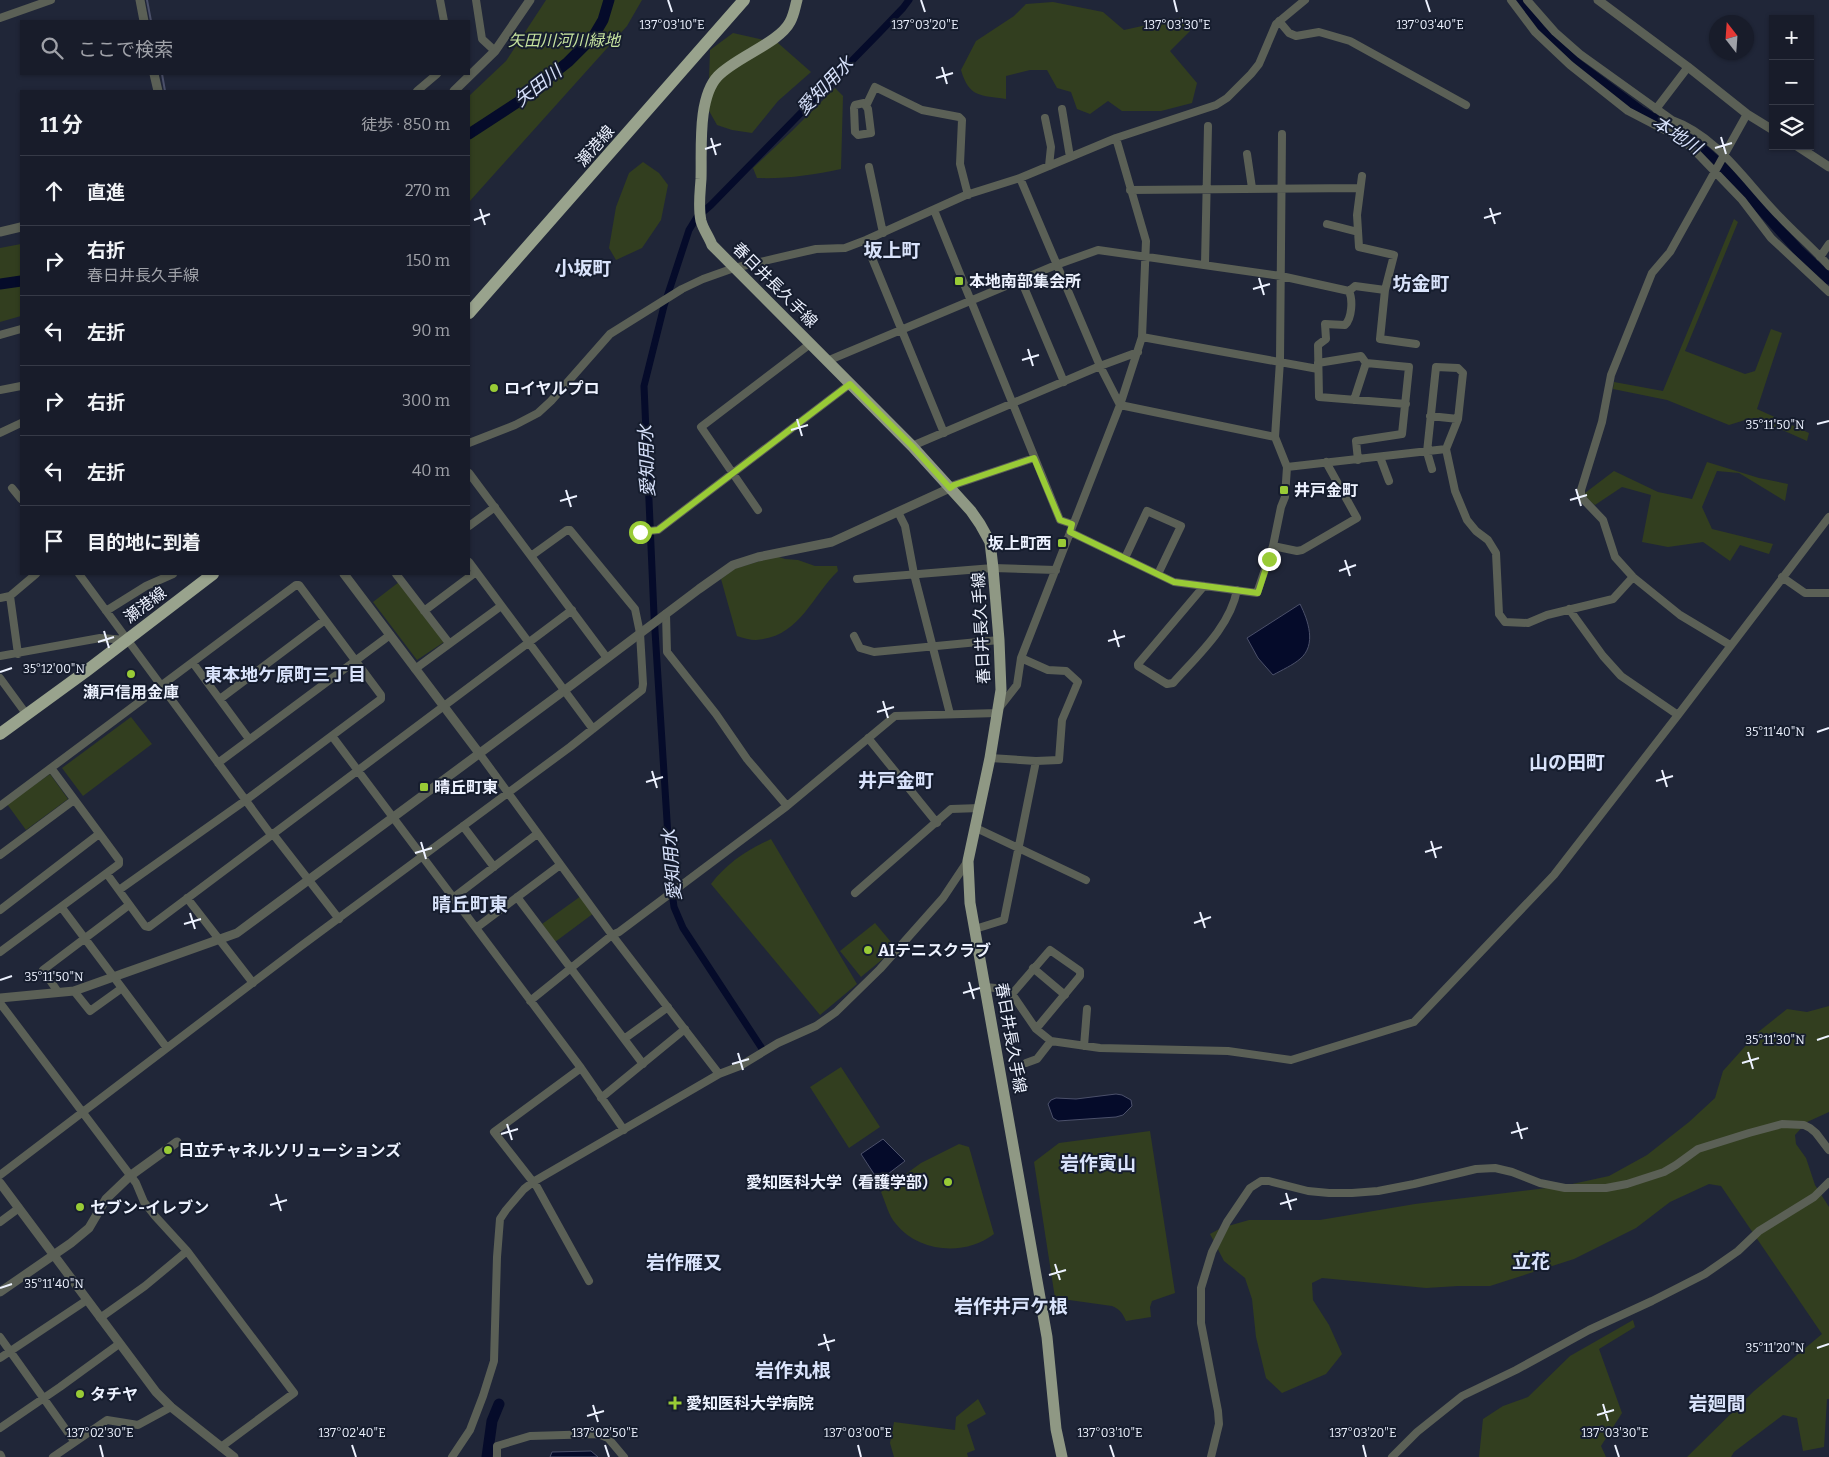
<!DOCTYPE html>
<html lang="ja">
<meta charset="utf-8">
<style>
:root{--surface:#181c2a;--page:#212532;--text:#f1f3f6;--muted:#9fa1a8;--line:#363a47}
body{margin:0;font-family:Bitter,"Noto Sans JP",serif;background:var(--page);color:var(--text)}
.controls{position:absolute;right:15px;top:15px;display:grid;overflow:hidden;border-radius:0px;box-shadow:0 1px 4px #0004}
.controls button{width:45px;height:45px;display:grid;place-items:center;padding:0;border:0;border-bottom:1px solid var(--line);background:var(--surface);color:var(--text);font:25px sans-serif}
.compass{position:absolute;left:1709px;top:15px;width:45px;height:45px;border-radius:50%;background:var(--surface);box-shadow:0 1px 4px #0004;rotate:343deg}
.stop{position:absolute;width:15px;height:15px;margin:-11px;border:4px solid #99cb36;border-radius:50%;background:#fff}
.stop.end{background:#99cb36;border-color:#fff;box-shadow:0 1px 5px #0008}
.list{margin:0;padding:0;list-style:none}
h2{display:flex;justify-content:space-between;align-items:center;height:65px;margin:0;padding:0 20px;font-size:21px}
h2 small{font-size:16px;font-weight:400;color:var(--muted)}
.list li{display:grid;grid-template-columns:32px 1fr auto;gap:15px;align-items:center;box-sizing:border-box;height:70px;padding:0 20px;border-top:1px solid var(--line)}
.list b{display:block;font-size:19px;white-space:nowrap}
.list p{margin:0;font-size:16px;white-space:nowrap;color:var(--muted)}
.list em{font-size:16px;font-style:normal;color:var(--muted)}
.icon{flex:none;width:28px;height:28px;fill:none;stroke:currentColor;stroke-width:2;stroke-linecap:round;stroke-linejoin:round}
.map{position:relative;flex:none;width:1829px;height:1457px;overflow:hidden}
.search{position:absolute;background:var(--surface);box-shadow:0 1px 4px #0004;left:20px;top:20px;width:450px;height:55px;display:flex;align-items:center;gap:12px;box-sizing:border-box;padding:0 18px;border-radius:0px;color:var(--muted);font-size:19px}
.panel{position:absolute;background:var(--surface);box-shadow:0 1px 4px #0004;left:20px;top:90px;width:450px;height:485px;border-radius:0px}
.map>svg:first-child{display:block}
.green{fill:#323e1f}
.water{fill:#050b2a;stroke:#4b506a}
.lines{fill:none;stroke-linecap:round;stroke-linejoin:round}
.stream{stroke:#4b506a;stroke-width:2}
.canal{stroke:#050b2a;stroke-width:7}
.river{stroke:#050b2a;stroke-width:11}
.minor{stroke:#5b6056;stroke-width:8}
.tertiary{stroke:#5b6056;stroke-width:9}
.primary{stroke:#8f9884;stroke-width:11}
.trunk{stroke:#99a38d;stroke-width:12}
.route{stroke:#99cb36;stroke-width:6}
.ticks{fill:none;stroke:#edf2ff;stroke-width:2}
.poi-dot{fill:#99cb36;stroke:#161d2e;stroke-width:2}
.labels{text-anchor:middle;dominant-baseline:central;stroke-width:4;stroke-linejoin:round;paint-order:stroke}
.park-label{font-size:16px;font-style:italic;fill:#c6e39f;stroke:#161d2e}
.street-label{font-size:16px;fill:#edf2ff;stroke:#161d2e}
.poi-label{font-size:16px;font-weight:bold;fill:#edf2ff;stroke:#161d2e;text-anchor:start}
.water-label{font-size:18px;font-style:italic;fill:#d7e1fb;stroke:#161d2e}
.neighbourhood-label{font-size:18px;font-weight:bold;fill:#d9e3fb;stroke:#161d2e}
.quarter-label{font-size:19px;font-weight:bold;fill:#d9e3fb;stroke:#161d2e}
.ticks-label{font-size:12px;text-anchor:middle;fill:#edf2ff;stroke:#161d2e;stroke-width:4;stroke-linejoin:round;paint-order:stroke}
</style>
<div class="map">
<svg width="1829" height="1457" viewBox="0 0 1829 1457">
<rect width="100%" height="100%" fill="#202638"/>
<path class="green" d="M546,0H642L627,26L469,202V96L506,61Z
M1053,2L1103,12L1124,30L1183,17L1190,31L1170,51L1197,83L1192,103L1161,111H1122L1108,101L1090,114L1077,109L1071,92L1057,88L1047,70H1030L1006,76V99C981,95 969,98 961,70L976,41L1014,16L1026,4Z
M733,33L778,43L811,72L778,101L752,133L732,130L717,125L708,109L710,50Z
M835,88L843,96L841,169C813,175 786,179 757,178L753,168L793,130Z
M643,162L659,173L668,185L661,220L642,248L616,260L609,248L616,207L629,173Z
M1734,219L1738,222L1685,351L1745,374L1755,371L1771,329L1782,333L1757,409L1809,433L1807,441L1778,428L1745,420L1729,425L1667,400L1613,389L1614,382L1663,391Z
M21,244V316L0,322V248Z
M1707,462L1759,478L1788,484L1785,501L1739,473L1717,471L1702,507L1712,529L1773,544L1769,554L1740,545L1730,561L1703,542L1668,547L1642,542L1651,495L1622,487L1595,505L1587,499L1585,493L1614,471L1658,492L1692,499Z
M776,556L785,559L798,560L815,566H837L838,571C811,597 800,637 756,640C750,640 743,638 737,636L721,579L734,569Z
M399,582L444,642L417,660L373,602Z
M131,717L152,744L83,796L62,768Z
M50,774L68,799L26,830L7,804Z
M771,839L857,984L820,1015L711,884C727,863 747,850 771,839Z
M581,896L594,913L555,942L542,924Z
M875,923L896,948L861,977L840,951Z
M1829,1006V1112L1807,1122L1795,1135L1796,1144L1806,1158L1815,1185L1829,1207V1399H1827L1824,1447L1803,1451L1797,1418L1783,1415L1734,1452L1731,1457H1687L1754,1391L1822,1334L1721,1186L1709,1184L1670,1202L1636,1228L1574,1259L1490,1286H1458L1426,1288L1322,1278L1312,1283L1313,1300L1329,1325L1342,1354L1326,1374L1282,1393L1266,1378L1256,1337L1252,1299L1245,1278L1224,1261L1210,1234L1221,1228L1249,1220H1320L1415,1204L1563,1186L1609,1176L1647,1155L1689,1122L1715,1098L1723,1071L1757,1033L1787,1009L1807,1012Z
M841,1067L880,1127L849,1148L810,1087Z
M1150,1131L1175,1293L1152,1301L1150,1307L1151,1317L1126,1321C1123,1314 1120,1309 1112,1306L1055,1298L1034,1162L1059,1143Z
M959,1144L969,1147L994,1234C966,1256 919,1253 896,1224C888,1215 886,1203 881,1192L921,1163Z
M1633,1320L1635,1327L1599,1349L1622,1413L1601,1446L1606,1457H1479L1483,1419L1503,1406L1528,1397L1570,1356Z
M978,1399L986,1414L967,1425L975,1450L967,1453L968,1457H894L890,1443L894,1422L955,1430L956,1417Z"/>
<path class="water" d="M1300,604C1308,620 1317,645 1300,659C1293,665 1282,670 1273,675L1258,658L1247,638Z
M1116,1094L1122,1095L1131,1100L1132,1106L1123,1115L1116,1117L1058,1121L1053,1118L1048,1104L1051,1100L1056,1098L1076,1099Z
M883,1139L905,1161L884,1177L874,1174L861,1154Z
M591,1451L598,1457H550L552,1452Z"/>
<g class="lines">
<path class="stream" d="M147,0L151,21
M162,74L165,91"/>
<path class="canal" d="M763,1050L683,928L674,907L671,884L654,615L644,386L664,306L689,230L697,217L711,205L880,32L903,8L909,0"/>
<path class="river" d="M1518,0L1540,30L1578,65L1640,111L1696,144L1725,169L1798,250L1829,279
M469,134L518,102L568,62L593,37L603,20L609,0
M0,284L21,281
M487,1457L492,1421L499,1404"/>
<path class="minor" d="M440,0L444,21
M476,0L482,39L495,51
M1511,0L1535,32L1570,65L1628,111L1678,137L1692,148L1742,200L1771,238L1829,292
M1527,0L1555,32L1580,54L1672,120C1718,136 1747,184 1780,217C1796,234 1814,249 1829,266
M0,18L51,0
M1279,21L1289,33L1296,36L1319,32L1350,41L1466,105
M417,91L437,74
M864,103L868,109L871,133L858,135L855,132L854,108L855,105Z
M866,106L875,87L922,110L959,117L962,120L960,164L968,195
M1062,109L1070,157
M1656,109L1688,67
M1045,118L1051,147L1049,166
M1247,154L1252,188
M869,167L883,233
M1020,178L1100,366L1120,405
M1130,190L1360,188
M934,210L1060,520L1072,524
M1327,224L1358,232
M865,241L944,433
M1820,257L1829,244
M1205,264L1208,126
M1021,280L1064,382
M1385,290L1380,339L1416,344
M1349,291L1355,286L1385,290L1394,255L1359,247L1357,215L1362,176
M0,335L21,329
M1142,337L1318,369
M827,361L1056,265L1098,250L1281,276L1349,291C1353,300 1352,318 1345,325L1325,324L1326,339L1318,345L1319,397L1406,404
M1318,363L1361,356L1366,363L1354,400
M0,390L21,386
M1120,405L1275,437
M1430,416L1458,419
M0,433L21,423
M469,443L515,425L538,413L551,401L610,334L682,289L703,279L734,268L816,249L845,248L866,240L966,195L1020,178L1116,138L1216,105L1227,98L1251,74L1259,64L1276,24L1305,0
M912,446L1100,366L1138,352
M1380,457L1389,481
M1358,460L1356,441L1402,434L1409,367L1366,363
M1287,467L1446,449
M1432,469L1427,452L1436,367L1458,368L1463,373L1458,419L1446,449L1455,491L1467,520L1476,531L1488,540L1496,553L1499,614L1505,622L1528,623L1547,615L1613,599L1633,577
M469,473L607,658
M12,488L21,499
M950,488L954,485L1034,458
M758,510L701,427L810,344
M898,512L905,526L914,574L950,714
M469,526L495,507
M640,532L658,530L850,384
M1070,532L1174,582L1257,593L1273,546L1281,507L1285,497L1287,467L1275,437L1280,361L1282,134
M1273,546L1297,551L1302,550L1357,518L1326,462
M1125,558L1147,511L1181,526L1158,574
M469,562L593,729
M79,574L269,832L273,834L339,919
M396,574L449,643
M1782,577L1805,593H1829
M857,579L993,568L1056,570
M1204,586L1138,664V666L1167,684L1173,683C1197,656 1230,627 1237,590
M10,596L18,654
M0,598L10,596L36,574
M1569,609L1603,656L1621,676L1678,715
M106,611L146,586L173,574
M424,611L476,572
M666,614L667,652L716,714L747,759L787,806
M854,636L860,648L874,652L999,640
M1730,645L1680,615L1633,577L1615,557L1603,520L1581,497V490L1602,422L1611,375L1652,273L1670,252L1747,114
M0,656L100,638L127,640
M193,663L249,739
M415,669L501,606
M0,678L27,715
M220,699L325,620
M999,708L1017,685L1021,658L1120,405L1142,337L1146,241L1116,138
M332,736L581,1068L624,1130
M868,738L937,823
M479,753L612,935L719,1074
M990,758L1036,761L1059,760L1062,720L1078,682L1066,671L1048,670L1021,658
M218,763L390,635
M0,806L296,585H299L381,695V699L246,800L119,890
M463,826L494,867
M976,828L1086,880
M0,855L74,800
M107,874L145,926L149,927L572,610
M855,893L951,809L980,808
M517,897L643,1064
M187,898L253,983
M453,898L537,834
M62,908L167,1048
M0,910L99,834
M476,928L560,865
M975,929L1004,920L1036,761
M0,952L119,864V860L51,768
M1033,968L1065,995
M986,987L1004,989L1012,994L1036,1029L1051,1041L1100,1048L1228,1051L1291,1060L1414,1022L1554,875L1678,715L1829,517
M74,991L90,1011L122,988
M58,992L43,970L129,905
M1012,994L1050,950L1080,971V976L1036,1029
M530,1001L612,935L619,932L787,806L895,716L997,713
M0,1003L136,1183L144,1202L155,1216L187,1251L294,1393L221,1447
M624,1039L668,1007
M1084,1046L1087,1009
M1026,1063L1037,1059L1051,1041
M581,1068L494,1132L537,1187L589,1281
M601,1098L685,1029
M0,1175L301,946L570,747L642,690L643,684L640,633L635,609L570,530H567L531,556
M0,1222L19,1208
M100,1318L145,1286L187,1251
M0,1337L74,1441
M0,1358L87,1300
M0,1428L60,1387L119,1344
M53,1457L107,1420L138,1425L171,1407
M452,1457L470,1430L483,1396L494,1361L497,1257L500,1219L506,1210L524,1189L533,1182L719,1074L740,1066L778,1043L816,1026L836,1012L880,969L943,898L967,862
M497,1457V1446L530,1436L598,1434L608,1438L624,1457
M1211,1457L1219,1424L1218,1411L1201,1323V1288L1212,1252L1227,1222L1250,1188L1261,1181H1269L1308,1191L1329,1193H1352L1378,1191L1414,1184L1476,1169L1495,1168L1512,1172L1540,1183L1565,1188H1606L1627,1184L1664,1172L1676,1165L1698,1149L1749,1133L1782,1124L1804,1125L1810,1128L1816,1133L1829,1150
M1392,1457L1417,1432L1462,1396L1516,1370L1589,1330L1652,1301L1705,1274L1738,1251L1759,1231L1814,1197L1829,1182"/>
<path class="tertiary" d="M140,0L144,21
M1598,0L1688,67L1747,114L1773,130
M154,74L158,91
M454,91L495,51L530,0
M1797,146L1829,167
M0,232L21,227
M344,574L479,753
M0,998L74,991L237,933L565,690L699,589L733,565L758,557L832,542L950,488
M0,1183L156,1392L171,1407L234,1457
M0,1292L71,1243L89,1228L106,1199L130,1176L177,1142
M0,1455L1,1457"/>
<path class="primary" d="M797,0C795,7 794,15 790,22C779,43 736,57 718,76C697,98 702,150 701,179C700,194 698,207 701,221C703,229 709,237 712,245L912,446L971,511L980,524L990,542L993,568L999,640L1001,690L990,758L968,861L970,903L1047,1337L1056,1429L1062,1457"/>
<path class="trunk" d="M469,313L744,0
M0,734L85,672L213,574"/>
</g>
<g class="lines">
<path class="route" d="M640,532L658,530L850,384L912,446L950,488L954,485L1034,458L1060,520L1072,524L1070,532L1174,582L1258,593L1269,559"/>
</g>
<path class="ticks" d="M668,0L672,12M921,0L925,12M1174,0L1177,12M1426,0L1430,12M942,67L947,84M936,78L953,73M1721,137L1726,154M711,138L716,155M1715,148L1732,143M705,149L721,144M1490,208L1495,224M480,209L485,225M1484,218L1501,213M474,220L490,214M1259,278L1264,295M1253,289L1270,284M1028,349L1033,366M1022,360L1039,355M797,419L802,436M1817,424L1829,421M791,430L808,425M1576,489L1581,506M566,490L571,507M1570,500L1587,495M560,501L577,496M1345,560L1350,576M1339,571L1356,565M1114,630L1119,647M104,631L109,648M1108,641L1125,636M98,642L114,637M0,672L12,668M883,701L888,718M877,712L894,707M1817,732L1829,728M1662,770L1667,787M652,771L657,788M1656,781L1673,776M646,782L663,777M1431,841L1436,858M421,842L426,859M1425,852L1442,847M415,853L432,848M1200,912L1205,928M190,913L195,929M1194,923L1211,917M184,924L201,919M0,980L12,976M969,982L974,999M963,993L980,988M1817,1040L1829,1036M1748,1052L1753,1069M738,1053L743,1070M1742,1063L1759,1058M732,1064L749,1059M1517,1122L1522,1139M507,1124L512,1140M1511,1133L1528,1128M501,1134L518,1129M1286,1193L1291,1210M276,1194L281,1211M1280,1204L1297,1199M270,1205L287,1200M1055,1264L1060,1280M1049,1275L1066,1270M0,1288L12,1284M824,1334L829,1351M818,1345L835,1340M1817,1348L1829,1344M1603,1404L1608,1421M593,1405L598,1422M1597,1415L1614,1410M587,1416L604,1411M100,1445L103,1457M352,1445L356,1457M605,1445L609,1457M858,1445L861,1457M1110,1445L1114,1457M1363,1445L1366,1457M1615,1445L1619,1457"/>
<g class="poi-dot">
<rect x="954" y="276" width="10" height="10" rx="2.5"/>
<circle cx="494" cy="388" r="5"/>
<rect x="1279" y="485" width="10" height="10" rx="2.5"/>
<rect x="1057" y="538" width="10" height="10" rx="2.5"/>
<circle cx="131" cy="674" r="5"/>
<rect x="419" y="782" width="10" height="10" rx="2.5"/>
<circle cx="868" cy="950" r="5"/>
<circle cx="168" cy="1150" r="5"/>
<circle cx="948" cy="1182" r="5"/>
<circle cx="80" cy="1207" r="5"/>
<circle cx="80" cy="1394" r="5"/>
<path d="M672.5 1395.5h5v5h5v5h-5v5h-5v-5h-5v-5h5z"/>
</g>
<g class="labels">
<g class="park-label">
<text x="564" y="40">矢田川河川緑地</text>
</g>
<g class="street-label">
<text transform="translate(595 146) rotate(-49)">瀬港線</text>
<text transform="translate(775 285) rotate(45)">春日井長久手線</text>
<text transform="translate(145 605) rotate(-37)">瀬港線</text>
<text transform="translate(981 628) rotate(-93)">春日井長久手線</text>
<text transform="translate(1011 1038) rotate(80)">春日井長久手線</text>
</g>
<g class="poi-label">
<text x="969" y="281">本地南部集会所</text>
<text x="504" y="388">ロイヤルプロ</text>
<text x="1294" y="490">井戸金町</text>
<text x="1052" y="543" text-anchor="end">坂上町西</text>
<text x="131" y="692" text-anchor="middle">瀬戸信用金庫</text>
<text x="434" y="787">晴丘町東</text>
<text x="878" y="950">AIテニスクラブ</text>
<text x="178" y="1150">日立チャネルソリューションズ</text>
<text x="938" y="1182" text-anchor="end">愛知医科大学（看護学部）</text>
<text x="90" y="1207">セブン-イレブン</text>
<text x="90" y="1394">タチヤ</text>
<text x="686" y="1403">愛知医科大学病院</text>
</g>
<g class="water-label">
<text transform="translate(538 86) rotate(-38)">矢田川</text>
<text transform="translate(825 86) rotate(-46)">愛知用水</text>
<text transform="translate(1677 135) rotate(33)">本地川</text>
<text transform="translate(647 461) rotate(-92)">愛知用水</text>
<text transform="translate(672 865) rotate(-95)">愛知用水</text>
</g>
<g class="neighbourhood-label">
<text x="285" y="675">東本地ケ原町三丁目</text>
</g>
<g class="quarter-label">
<text x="892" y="250">坂上町</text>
<text x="583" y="268">小坂町</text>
<text x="1421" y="283">坊金町</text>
<text x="1567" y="762">山の田町</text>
<text x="896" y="780">井戸金町</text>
<text x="470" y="904">晴丘町東</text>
<text x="1098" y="1163">岩作寅山</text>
<text x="1531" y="1261">立花</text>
<text x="684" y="1262">岩作雁又</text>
<text x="1011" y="1306">岩作井戸ケ根</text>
<text x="793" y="1370">岩作丸根</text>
<text x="1717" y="1403">岩廻間</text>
</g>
</g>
<g class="ticks-label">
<text x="672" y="29">137°03'10"E</text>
<text x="925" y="29">137°03'20"E</text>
<text x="1177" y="29">137°03'30"E</text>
<text x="1430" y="29">137°03'40"E</text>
<text x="1775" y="429">35°11'50"N</text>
<text x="54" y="673">35°12'00"N</text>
<text x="1775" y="736">35°11'40"N</text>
<text x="54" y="981">35°11'50"N</text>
<text x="1775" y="1044">35°11'30"N</text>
<text x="54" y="1288">35°11'40"N</text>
<text x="1775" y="1352">35°11'20"N</text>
<text x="100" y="1437">137°02'30"E</text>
<text x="352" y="1437">137°02'40"E</text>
<text x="605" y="1437">137°02'50"E</text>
<text x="858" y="1437">137°03'00"E</text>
<text x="1110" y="1437">137°03'10"E</text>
<text x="1363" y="1437">137°03'20"E</text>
<text x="1615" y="1437">137°03'30"E</text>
</g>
</svg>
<div class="controls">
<button>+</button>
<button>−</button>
<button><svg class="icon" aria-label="layers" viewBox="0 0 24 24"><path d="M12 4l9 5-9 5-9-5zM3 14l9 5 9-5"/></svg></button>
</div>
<svg class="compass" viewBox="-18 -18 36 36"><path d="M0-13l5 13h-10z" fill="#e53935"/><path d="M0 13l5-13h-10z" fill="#9fa1a8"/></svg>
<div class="stop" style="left:640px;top:532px"></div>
<div class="stop end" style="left:1269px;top:559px"></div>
<div class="search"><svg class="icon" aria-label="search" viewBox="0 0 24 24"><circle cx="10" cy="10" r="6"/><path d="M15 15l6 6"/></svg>ここで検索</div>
<section class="panel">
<h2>11 分<small>徒歩 · 850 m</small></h2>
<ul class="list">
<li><svg class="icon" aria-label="ahead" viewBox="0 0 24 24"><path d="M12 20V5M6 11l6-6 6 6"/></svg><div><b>直進</b></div><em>270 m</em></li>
<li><svg class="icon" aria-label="right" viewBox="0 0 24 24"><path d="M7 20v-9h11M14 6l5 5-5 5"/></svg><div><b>右折</b><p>春日井長久手線</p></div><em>150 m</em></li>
<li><svg class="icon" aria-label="left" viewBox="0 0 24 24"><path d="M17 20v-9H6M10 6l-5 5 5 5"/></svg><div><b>左折</b></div><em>90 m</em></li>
<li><svg class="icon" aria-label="right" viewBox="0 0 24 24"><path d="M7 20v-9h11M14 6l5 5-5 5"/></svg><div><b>右折</b></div><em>300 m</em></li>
<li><svg class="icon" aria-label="left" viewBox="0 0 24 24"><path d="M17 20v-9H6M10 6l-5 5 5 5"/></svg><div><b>左折</b></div><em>40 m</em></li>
<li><svg class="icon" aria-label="arrive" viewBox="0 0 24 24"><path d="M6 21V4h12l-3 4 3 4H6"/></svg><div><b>目的地に到着</b></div></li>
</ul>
</section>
</div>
